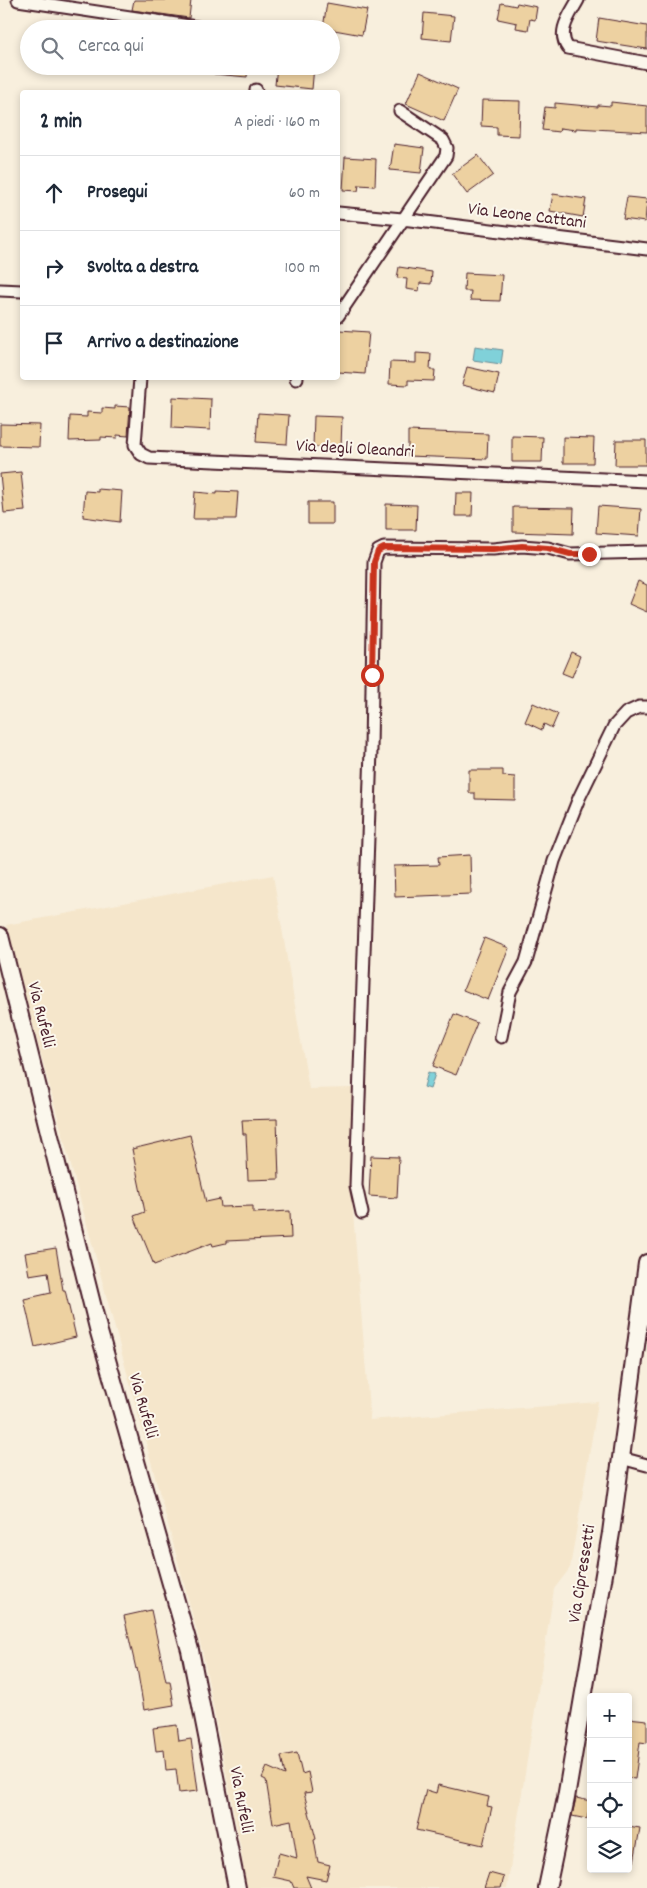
<!DOCTYPE html>
<html lang="it">
<meta charset="utf-8">
<style>
:root{--surface:#fff;--page:#f6f6f7;--text:#1f2937;--muted:#747a83;--line:#e0e1e3}
body{margin:0;font-family:Dekko,sans-serif;background:var(--page);color:var(--text)}
.controls{position:absolute;right:15px;bottom:15px;display:grid;overflow:hidden;border-radius:5px;box-shadow:0 2px 8px #0003}
.controls button{width:45px;height:45px;display:grid;place-items:center;padding:0;border:0;border-bottom:1px solid var(--line);background:var(--surface);color:var(--text);font:25px sans-serif}
.stop{position:absolute;width:15px;height:15px;margin:-11px;border:4px solid #c8321e;border-radius:50%;background:#fff}
.stop.end{background:#c8321e;border-color:#fff;box-shadow:0 1px 5px #0008}
.list{margin:0;padding:0;list-style:none}
h2{display:flex;justify-content:space-between;align-items:center;height:65px;margin:0;padding:0 20px;font-size:21px}
h2 small{font-size:16px;font-weight:400;color:var(--muted)}
.list li{display:grid;grid-template-columns:32px 1fr auto;gap:15px;align-items:center;box-sizing:border-box;height:75px;padding:0 20px;border-top:1px solid var(--line)}
.list b{display:block;font-size:19px;white-space:nowrap}
.list em{font-size:16px;font-style:normal;color:var(--muted)}
.icon{flex:none;width:28px;height:28px;fill:none;stroke:currentColor;stroke-width:2;stroke-linecap:round;stroke-linejoin:round}
.map{position:relative;flex:none;width:647px;height:1888px;overflow:hidden}
.search{position:absolute;background:var(--surface);box-shadow:0 2px 8px #0003;left:20px;top:20px;width:320px;height:55px;display:flex;align-items:center;gap:12px;box-sizing:border-box;padding:0 18px;border-radius:28px;color:var(--muted);font-size:19px}
.panel{position:absolute;background:var(--surface);box-shadow:0 2px 8px #0003;left:20px;top:90px;width:320px;height:290px;border-radius:5px}
.map>svg:first-child{display:block}
.built{fill:#f5e6cb}
.water{fill:#80d1d9;stroke:#6a8a93}
.building{fill:#edd1a1;stroke:#4a1f2b}
.lines{fill:none;stroke-linecap:round;stroke-linejoin:round}
.street-casing{stroke:#4a1f2b;stroke-width:15}
.secondary-casing{stroke:#4a1f2b;stroke-width:20}
.street{stroke:#fbf7ec;stroke-width:11}
.secondary{stroke:#fbf7ec;stroke-width:16}
.route{stroke:#c8321e;stroke-width:6}
.labels{text-anchor:middle;dominant-baseline:central;stroke-width:4;stroke-linejoin:round;paint-order:stroke}
.street-label{font-size:18px;fill:#4a1f2b;stroke:#fbf7ec}
</style>
<div class="map">
<svg width="647" height="1888" viewBox="0 0 647 1888">
<rect width="100%" height="100%" fill="#f8efdd"/>
<filter id="ink" filterUnits="userSpaceOnUse"><feTurbulence type="fractalNoise" baseFrequency=".02" numOctaves="2"/><feDisplacementMap in="SourceGraphic" scale="10" xChannelSelector="R" yChannelSelector="G"/><feConvolveMatrix kernelMatrix="1 2 1 2 8 2 1 2 1" color-interpolation-filters="sRGB"/></filter>
<g filter="url(#ink)">
<path class="built" d="M273,875L309,1089L352,1088L351,1188L370,1420L598,1402L570,1568L554,1589L507,1888H246L241,1849L203,1654L6,925Z"/>
<path class="water" d="M475,346L503,350L501,364L473,360Z
M428,1072L435,1074L430,1089L424,1087Z"/>
<path class="building" d="M134,0H191L189,18L132,10Z
M327,3L367,10L362,35L323,28Z
M501,3L516,6L517,3L537,7L535,20L530,19L528,30L516,28L517,23L498,19Z
M424,13L454,16L451,41L422,38Z
M599,18L647,26V49L596,41Z
M214,66H248L247,77L214,74Z
M277,66H314L312,89L275,85Z
M420,72L458,89L444,121L406,104Z
M482,100L520,101L519,136L497,135V127L481,126Z
M611,102L647,106V132L576,128V130L560,128L559,132L542,130L545,107L555,108V103L598,107V105L611,106Z
M394,144L424,148L421,173L390,170Z
M478,155L493,175L467,194L452,174Z
M345,157L376,159L375,186L359,185L358,191L343,190Z
M553,194L586,199L583,217L550,211Z
M627,197L647,199L645,222L623,219Z
M399,267L432,272L431,284L420,283L419,291L406,289L407,279L397,278Z
M465,273L502,275L500,301L470,300L471,291H464Z
M339,330L369,332L365,374L338,372Z
M416,353L431,354L430,370H435L434,381L408,380V385L389,384L390,362L416,363Z
M467,367L499,374L495,393L462,385Z
M173,397L211,399L210,430L172,428Z
M115,406L130,407L128,436L117,435V438L101,437V440L69,441L70,416L87,417V412L102,413V408L115,409Z
M258,413L289,415L287,444L256,442Z
M314,416L342,417L341,448L313,447Z
M0,424L40,425L39,447L0,446Z
M408,431L488,434L487,459L408,456Z
M512,436L543,437L542,462H512Z
M563,437L594,438L593,463H563Z
M616,440H646V465H615Z
M21,472L25,511L4,513L0,474Z
M98,489L122,491L120,522L83,517L85,491L98,492Z
M217,491L238,492L236,519H193L195,492L217,494Z
M456,493H473L472,516H455Z
M308,502H333V524H308Z
M386,504L417,505L416,530H386Z
M598,506L641,509L639,536L596,533Z
M513,507L574,508L573,534L513,532Z
M638,581L647,585V612L629,604Z
M571,652L580,656L572,677L562,673Z
M533,703L558,714L552,728L544,724L542,730L525,722Z
M469,770H503V776L515,777V800L475,799V793H469Z
M470,855L471,894L395,897L394,866L439,865L438,857Z
M484,938L509,948L488,1000L463,990Z
M454,1014L477,1023L456,1075L433,1066Z
M277,1119L279,1179L248,1180L246,1134H243L242,1120Z
M190,1135L206,1202L220,1199L221,1207L253,1206V1213L290,1211L291,1238L226,1241V1243L213,1246L212,1243L154,1265L134,1216L145,1212L132,1149Z
M371,1156L399,1157L397,1198L369,1196Z
M56,1248L63,1290H65L76,1337L35,1347L24,1299L51,1293L48,1272L29,1275L25,1253Z
M151,1610L166,1681H170L174,1705L144,1710L137,1668L136,1669L124,1616Z
M628,1718L647,1720V1743L640,1742L635,1779L628,1778Z
M177,1725L179,1741L191,1739L198,1791L179,1793L176,1769L166,1770L164,1750L156,1751L153,1728Z
M297,1753L302,1774L308,1772L312,1792L304,1793L316,1839L314,1840L318,1862L330,1865L326,1880L306,1876L311,1888H294L291,1881L273,1877L279,1853L297,1858L291,1820L273,1824L266,1780L262,1778L267,1767L285,1775L281,1756Z
M438,1785L489,1797L487,1806L492,1807L483,1845L416,1830L426,1790L436,1793Z
M576,1798L591,1801L587,1819L572,1816Z
M628,1826L640,1828L634,1862H628Z
M489,1873L504,1877L501,1888H484Z"/>
<g class="lines">
<g class="street-casing">
<path id="street" d="M18,0L209,29
M578,0C570,15 556,32 568,48L647,63
M256,92V90
M338,213L402,219L647,249
M0,290L22,291
M338,316L446,156L447,148L443,140L400,111
M140,378L135,445L141,454L149,458L647,481
M296,379L297,378
M501,1037L510,992L526,962L554,861L579,798L614,726L626,713L639,707H647
M362,1213L356,1186L371,750L374,562L378,551L384,548L493,549L522,546L548,548L570,554L647,552
M621,1458L647,1465"/>
</g>
<g class="secondary-casing">
<path id="secondary" d="M0,936L99,1332L190,1650L237,1888
M547,1888L566,1798L611,1533L647,1263"/>
</g>
<use href="#street" class="street"/>
<use href="#secondary" class="secondary"/>
</g>
</g>
<g class="lines" filter="url(#ink)">
<path class="route" d="M372,675L374,562L378,551L384,548L493,549L522,546L548,548L570,554H589"/>
</g>
<g class="labels">
<g class="street-label">
<text transform="translate(527 217) rotate(7)">Via Leone Cattani</text>
<text transform="translate(355 450) rotate(3)">Via degli Oleandri</text>
<text transform="translate(40 1015) rotate(76)">Via Rufelli</text>
<text transform="translate(142 1406) rotate(74)">Via Rufelli</text>
<text transform="translate(583 1574) rotate(-81)">Via Cipressetti</text>
<text transform="translate(240 1800) rotate(79)">Via Rufelli</text>
</g>
</g>
</svg>
<div class="controls">
<button>+</button>
<button>−</button>
<button><svg class="icon" aria-label="locate" viewBox="0 0 24 24"><circle cx="12" cy="12" r="6"/><path d="M12 2v4M12 18v4M2 12h4M18 12h4"/></svg></button>
<button><svg class="icon" aria-label="layers" viewBox="0 0 24 24"><path d="M12 4l9 5-9 5-9-5zM3 14l9 5 9-5"/></svg></button>
</div>
<div class="stop" style="left:372px;top:675px"></div>
<div class="stop end" style="left:589px;top:554px"></div>
<div class="search"><svg class="icon" aria-label="search" viewBox="0 0 24 24"><circle cx="10" cy="10" r="6"/><path d="M15 15l6 6"/></svg>Cerca qui</div>
<section class="panel">
<h2>2 min<small>A piedi · 160 m</small></h2>
<ul class="list">
<li><svg class="icon" aria-label="ahead" viewBox="0 0 24 24"><path d="M12 20V5M6 11l6-6 6 6"/></svg><div><b>Prosegui</b></div><em>60 m</em></li>
<li><svg class="icon" aria-label="right" viewBox="0 0 24 24"><path d="M7 20v-9h11M14 6l5 5-5 5"/></svg><div><b>Svolta a destra</b></div><em>100 m</em></li>
<li><svg class="icon" aria-label="arrive" viewBox="0 0 24 24"><path d="M6 21V4h12l-3 4 3 4H6"/></svg><div><b>Arrivo a destinazione</b></div></li>
</ul>
</section>
</div>
